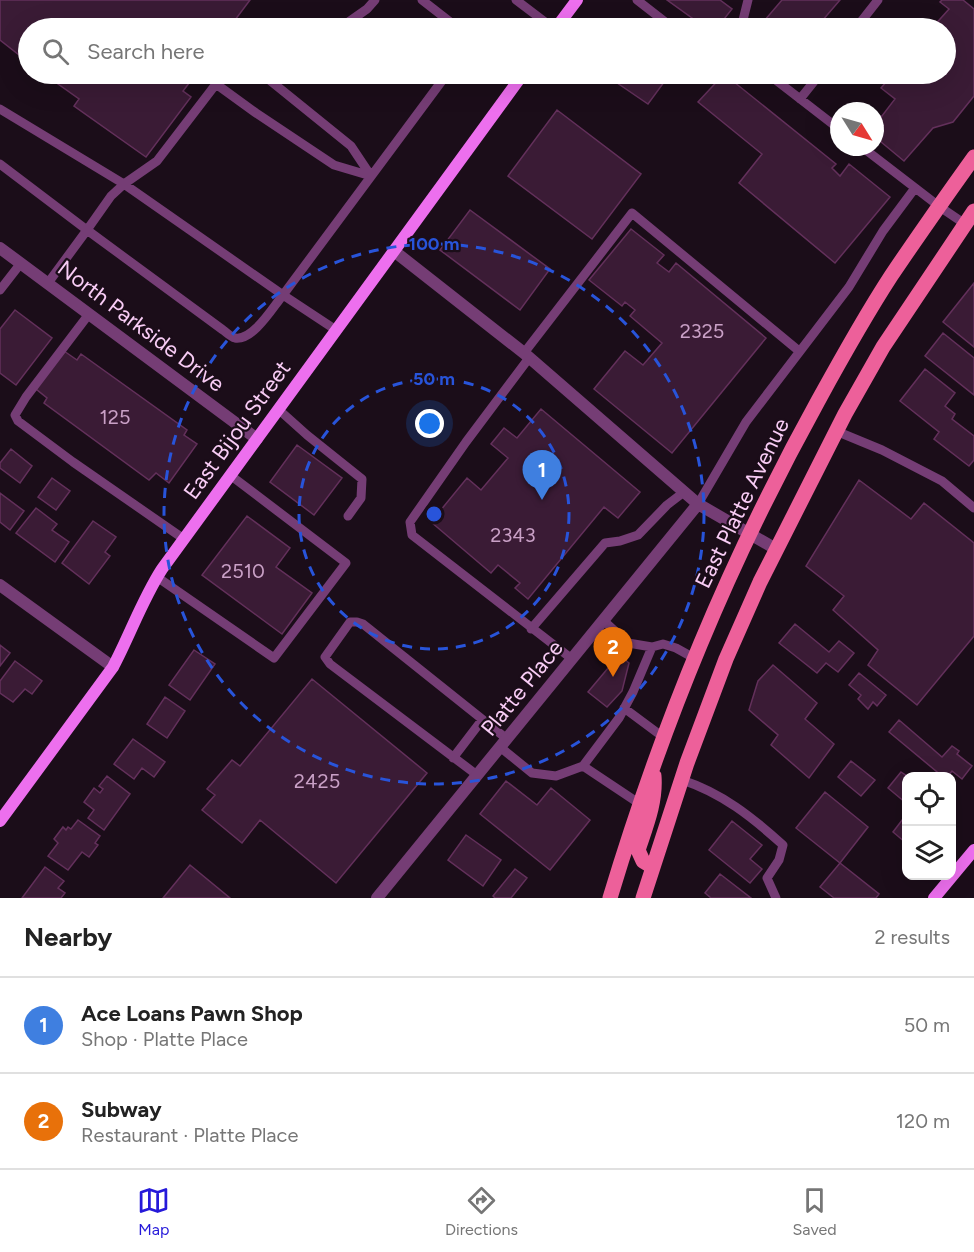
<!DOCTYPE html>
<meta charset="utf-8">
<style>
:root{--surface:#fff;--page:#f6f6f6;--text:#222;--muted:#767676;--line:#e0e0e0;--accent:#2519d9}
body{margin:0;font-family:Figtree,sans-serif;background:var(--page);color:var(--text)}
.controls{position:absolute;right:18px;bottom:18px;display:grid;overflow:hidden;border-radius:12px;box-shadow:0 6px 24px #0002}
.controls button{width:54px;height:54px;display:grid;place-items:center;padding:0;border:0;border-bottom:2px solid var(--line);background:var(--surface);color:var(--text);font:30px sans-serif}
.compass{position:absolute;left:830px;top:102px;width:54px;height:54px;border-radius:50%;background:var(--surface);box-shadow:0 6px 24px #0002;rotate:127deg}
.you{position:absolute;left:430px;top:424px;width:21px;height:21px;margin:-15px;border:4px solid #fff;border-radius:50%;background:#1a73e8;box-shadow:0 0 0 9px #1a73e833}
.badge{display:grid;place-items:center;width:39px;height:39px;border-radius:50%;background:var(--accent);color:#fff;font-size:20px;font-weight:700}
.pin{position:absolute;translate:-50% -50px;filter:drop-shadow(0 2px 3px #0008)}
.pin::after{content:'';position:absolute;top:32px;width:21px;height:18px;background:inherit;clip-path:polygon(0 0,100% 0,50% 100%)}
.list{margin:0;padding:0;list-style:none}
h2{display:flex;justify-content:space-between;align-items:center;height:78px;margin:0;padding:0 24px;font-size:26px}
h2 small{font-size:20px;font-weight:400;color:var(--muted)}
.list li{display:grid;grid-template-columns:39px 1fr auto;gap:18px;align-items:center;box-sizing:border-box;height:96px;padding:0 24px;border-top:2px solid var(--line)}
.list b{display:block;font-size:22px;white-space:nowrap}
.list p{margin:0;font-size:20px;white-space:nowrap;color:var(--muted)}
.list em{font-size:20px;font-style:normal;color:var(--muted)}
.icon{flex:none;width:33px;height:33px;fill:none;stroke:currentColor;stroke-width:2;stroke-linecap:round;stroke-linejoin:round}
.map{position:relative;flex:none;width:974px;height:898px;overflow:hidden}
.search{position:absolute;background:var(--surface);box-shadow:0 6px 24px #0002;left:18px;right:18px;top:18px;height:66px;display:flex;align-items:center;gap:15px;box-sizing:border-box;padding:0 21px;border-radius:33px;color:var(--muted);font-size:22px}
.sheet{height:270px;background:var(--surface)}
nav{display:flex;justify-content:space-around;align-items:center;box-sizing:border-box;height:84px;border-top:2px solid var(--line);background:var(--surface);font-size:16px;color:var(--muted)}
nav a{display:grid;justify-items:center;gap:3px}
nav .on{color:var(--accent)}
.map>svg:first-child{display:block}
.building{fill:#3a1b35;stroke:#63305b;stroke-width:1.5}
.lines{fill:none;stroke-linecap:round;stroke-linejoin:round}
.lane{stroke:#753d75;stroke-width:9}
.street{stroke:#753d75;stroke-width:12}
.secondary{stroke:#ed6fee;stroke-width:12}
.primary{stroke:#ed609a;stroke-width:15}
.ring{fill:none;stroke:#2854da;stroke-width:3;stroke-dasharray:10 8}
.labels{text-anchor:middle;dominant-baseline:central;stroke-width:4.5;stroke-linejoin:round;paint-order:stroke}
.number-label{font-size:20px;fill:#c9a0c6}
.street-label{font-size:22px;fill:#f9cdf6;stroke:#1b0d19}
.centre{fill:#2854da;stroke:#1b0d19;stroke-width:3}
.ring-label{font-size:18px;text-anchor:middle;font-weight:bold;fill:#2854da;stroke:#1b0d19;stroke-width:4.5;stroke-linejoin:round;paint-order:stroke}
</style>
<div class="map">
<svg width="974" height="898" viewBox="0 0 974 898">
<rect width="100%" height="100%" fill="#1b0d19"/>
<path class="building" d="M0,0H250L229,28H28V62L0,40Z
M667,0H720L732,9L717,28H706Z
M782,0H840L816,28H758Z
M942,0H963L974,9V96L953,122L933,128L904,161L875,137V125L895,99L881,88L893,74H946V28H932L949,9L940,2Z
M44,74H196L183,91L191,97L146,157L74,106L79,99Z
M604,74H670L648,104Z
M724,74L836,164L832,168L840,176L849,164L890,197L835,263L739,183L762,154L698,102Z
M557,110L641,174L592,239L508,176Z
M470,210L550,269L520,310L440,250Z
M631,229L664,255L657,263L669,272L676,263L766,338L672,453L594,389L625,351L643,365L662,343L630,316L635,310L625,302L622,306L589,280Z
M974,283V347L943,322Z
M15,310L52,338L16,385L0,373V329Z
M943,333L974,358V395L925,356Z
M64,351L77,360L81,354L187,430L184,435L197,444L169,483L156,473L149,480L44,403L47,398L36,389Z
M925,369L955,393L945,406L955,414L952,419L974,436V460L969,466L934,439L939,432L900,401Z
M541,409L640,492L618,518L604,507L528,599L515,588L520,583L498,565L491,573L431,522L467,478L481,490L508,458L491,444L504,428L517,438Z
M297,445L342,478L314,515L270,482Z
M11,449L32,466L20,483L0,468V463Z
M52,478L70,491L56,510L38,497Z
M859,480L911,519L924,503L974,543V636L917,705L868,665L878,650L833,610L844,596L806,566Z
M0,493L24,511L10,530L0,522Z
M36,508L57,524L52,530L69,542L55,562L16,533Z
M247,516L290,548L276,567L312,593L282,634L202,575Z
M93,521L116,537L105,552L110,556L89,584L62,563Z
M795,624L829,652L839,641L854,653L838,672L826,663L817,673L779,643Z
M0,645L10,653L0,666Z
M194,650L215,664L190,700L169,685Z
M619,655L629,663L622,691L607,707L588,692Z
M15,661L42,681L32,694L25,689L13,702L0,693V681Z
M773,665L817,703L805,719L834,744L809,778L771,745L778,735L749,710L758,681Z
M859,673L886,695L877,706L873,702L868,709L858,699L861,695L849,685Z
M312,679L427,773L336,883L260,820L242,843L202,810L215,795L207,789L232,760L240,766Z
M165,697L185,711L167,738L147,724Z
M899,720L942,757L952,746L959,751L957,754L972,766L962,779L952,771L948,776H942L889,732Z
M133,739L165,762L154,777L142,768L134,779L114,764Z
M851,761L875,780L861,796L838,777Z
M901,772L907,776L906,803L888,788Z
M107,776L130,794L104,830L88,818L94,810L84,802L94,788L100,793L103,789L99,786Z
M506,781L537,805L551,788L590,820L550,870L480,814Z
M825,792L868,827L840,863L796,828Z
M906,815V843L893,832Z
M78,820L100,836L95,843L98,845L89,857L82,852L68,870L48,856L58,843L54,839L63,827L66,830L68,827L71,829Z
M732,821L762,845L750,859L762,869L750,883L709,850Z
M466,835L501,860L483,886L448,860Z
M840,863L879,894L876,898H834L820,887Z
M190,865L230,898H163Z
M45,867L64,881L58,888L65,893L61,898H22Z
M515,869L527,878L511,898H495L493,896Z
M720,874L751,898H711L705,893Z"/>
<g class="lines">
<path class="lane" d="M422,0L458,28
M516,0L553,28
M637,0L673,28
M340,28L367,9L375,0
M741,28L748,0
M856,28L878,0
M262,74L351,146L371,176
M768,74L839,129
M800,99L820,74
M0,109L124,184L283,295L447,74
M862,147L940,207L965,224
M0,164L87,230L48,283
M0,290L21,263
M89,314L26,397L15,415L18,421L73,462L184,539
M336,330L283,295C273,307 253,341 235,338C231,337 226,332 223,330L87,230L111,196L124,184L157,161L216,84L256,113L334,165L371,176
M524,353L632,213L799,351
M529,358L466,442L410,522L412,535L572,659
M278,409L307,435L362,479L361,498L348,516
M836,431L882,450L942,481L974,508
M698,504L746,422L849,287L883,231L915,188
M157,577L274,658L346,563L230,475
M603,620L628,643L652,647L663,644L676,648L694,658
M531,629L605,543L620,541L638,535L667,505L684,492
M624,708L663,737
M500,747L532,773L556,776L583,766L640,804
M453,758L482,720
M583,766L619,718L633,692L652,647
M477,775L330,664L325,657L350,622H357L363,624L507,739
M682,780C722,793 752,817 783,845L779,860L767,878L776,898"/>
<path class="street" d="M0,248L257,439
M394,251L524,353L698,504L776,549
M0,585L113,667
M377,898L698,504"/>
<path class="secondary" d="M556,28L577,0
M0,821L113,667C130,635 142,600 162,569L523,74
M934,898L974,850"/>
<path class="primary" d="M653,867L643,861L638,850C646,826 656,802 654,776
M610,898C663,722 729,562 818,401C841,359 865,316 891,276C918,236 946,196 974,157
M643,898L687,763L726,659L760,582L845,414L883,347L974,211"/>
</g>
<g class="ring">
<circle cx="434" cy="514" r="135"/>
<circle cx="434" cy="514" r="270"/>
</g>
<g class="labels">
<g class="number-label">
<text x="702" y="331">2325</text>
<text x="115" y="417">125</text>
<text x="513" y="535">2343</text>
<text x="243" y="571">2510</text>
<text x="317" y="781">2425</text>
</g>
<g class="street-label">
<text transform="translate(141 326) rotate(37)">North Parkside Drive</text>
<text transform="translate(237 430) rotate(-54)">East Bijou Street</text>
<text transform="translate(742 503) rotate(-64)">East Platte Avenue</text>
<text transform="translate(522 688) rotate(-51)">Platte Place</text>
</g>
</g>
<circle cx="434" cy="514" r="9" class="centre"/>
<g class="ring-label">
<text x="434" y="250">100 m</text>
<text x="434" y="385">50 m</text>
</g>
</svg>
<div class="controls">
<button><svg class="icon" aria-label="locate" viewBox="0 0 24 24"><circle cx="12" cy="12" r="6"/><path d="M12 2v4M12 18v4M2 12h4M18 12h4"/></svg></button>
<button><svg class="icon" aria-label="layers" viewBox="0 0 24 24"><path d="M12 4l9 5-9 5-9-5zM3 14l9 5 9-5"/></svg></button>
</div>
<svg class="compass" viewBox="-18 -18 36 36"><path d="M0-13l5 13h-10z" fill="#e53935"/><path d="M0 13l5-13h-10z" fill="#767676"/></svg>
<div class="you"></div>
<div class="pin badge" style="left:542px;top:500px;background:#3f7fe0">1</div>
<div class="pin badge" style="left:613px;top:677px;background:#e8710a">2</div>
<div class="search"><svg class="icon" aria-label="search" viewBox="0 0 24 24"><circle cx="10" cy="10" r="6"/><path d="M15 15l6 6"/></svg>Search here</div>
</div>
<section class="sheet">
<h2>Nearby<small>2 results</small></h2>
<ul class="list">
<li><span class="badge" style="background:#3f7fe0">1</span><div><b>Ace Loans Pawn Shop</b><p>Shop · Platte Place</p></div><em>50 m</em></li>
<li><span class="badge" style="background:#e8710a">2</span><div><b>Subway</b><p>Restaurant · Platte Place</p></div><em>120 m</em></li>
</ul>
</section>
<nav>
<a class="on"><svg class="icon" aria-label="map" viewBox="0 0 24 24"><path d="M3 6l6-2 6 2 6-2v14l-6 2-6-2-6 2zM9 4v14M15 6v14"/></svg>Map</a>
<a><svg class="icon" aria-label="directions" viewBox="0 0 24 24"><path d="M12 3l9 9-9 9-9-9zM9 14v-3h6M13 9l2 2-2 2"/></svg>Directions</a>
<a><svg class="icon" aria-label="saved" viewBox="0 0 24 24"><path d="M7 4h10v16l-5-4-5 4z"/></svg>Saved</a>
</nav>
